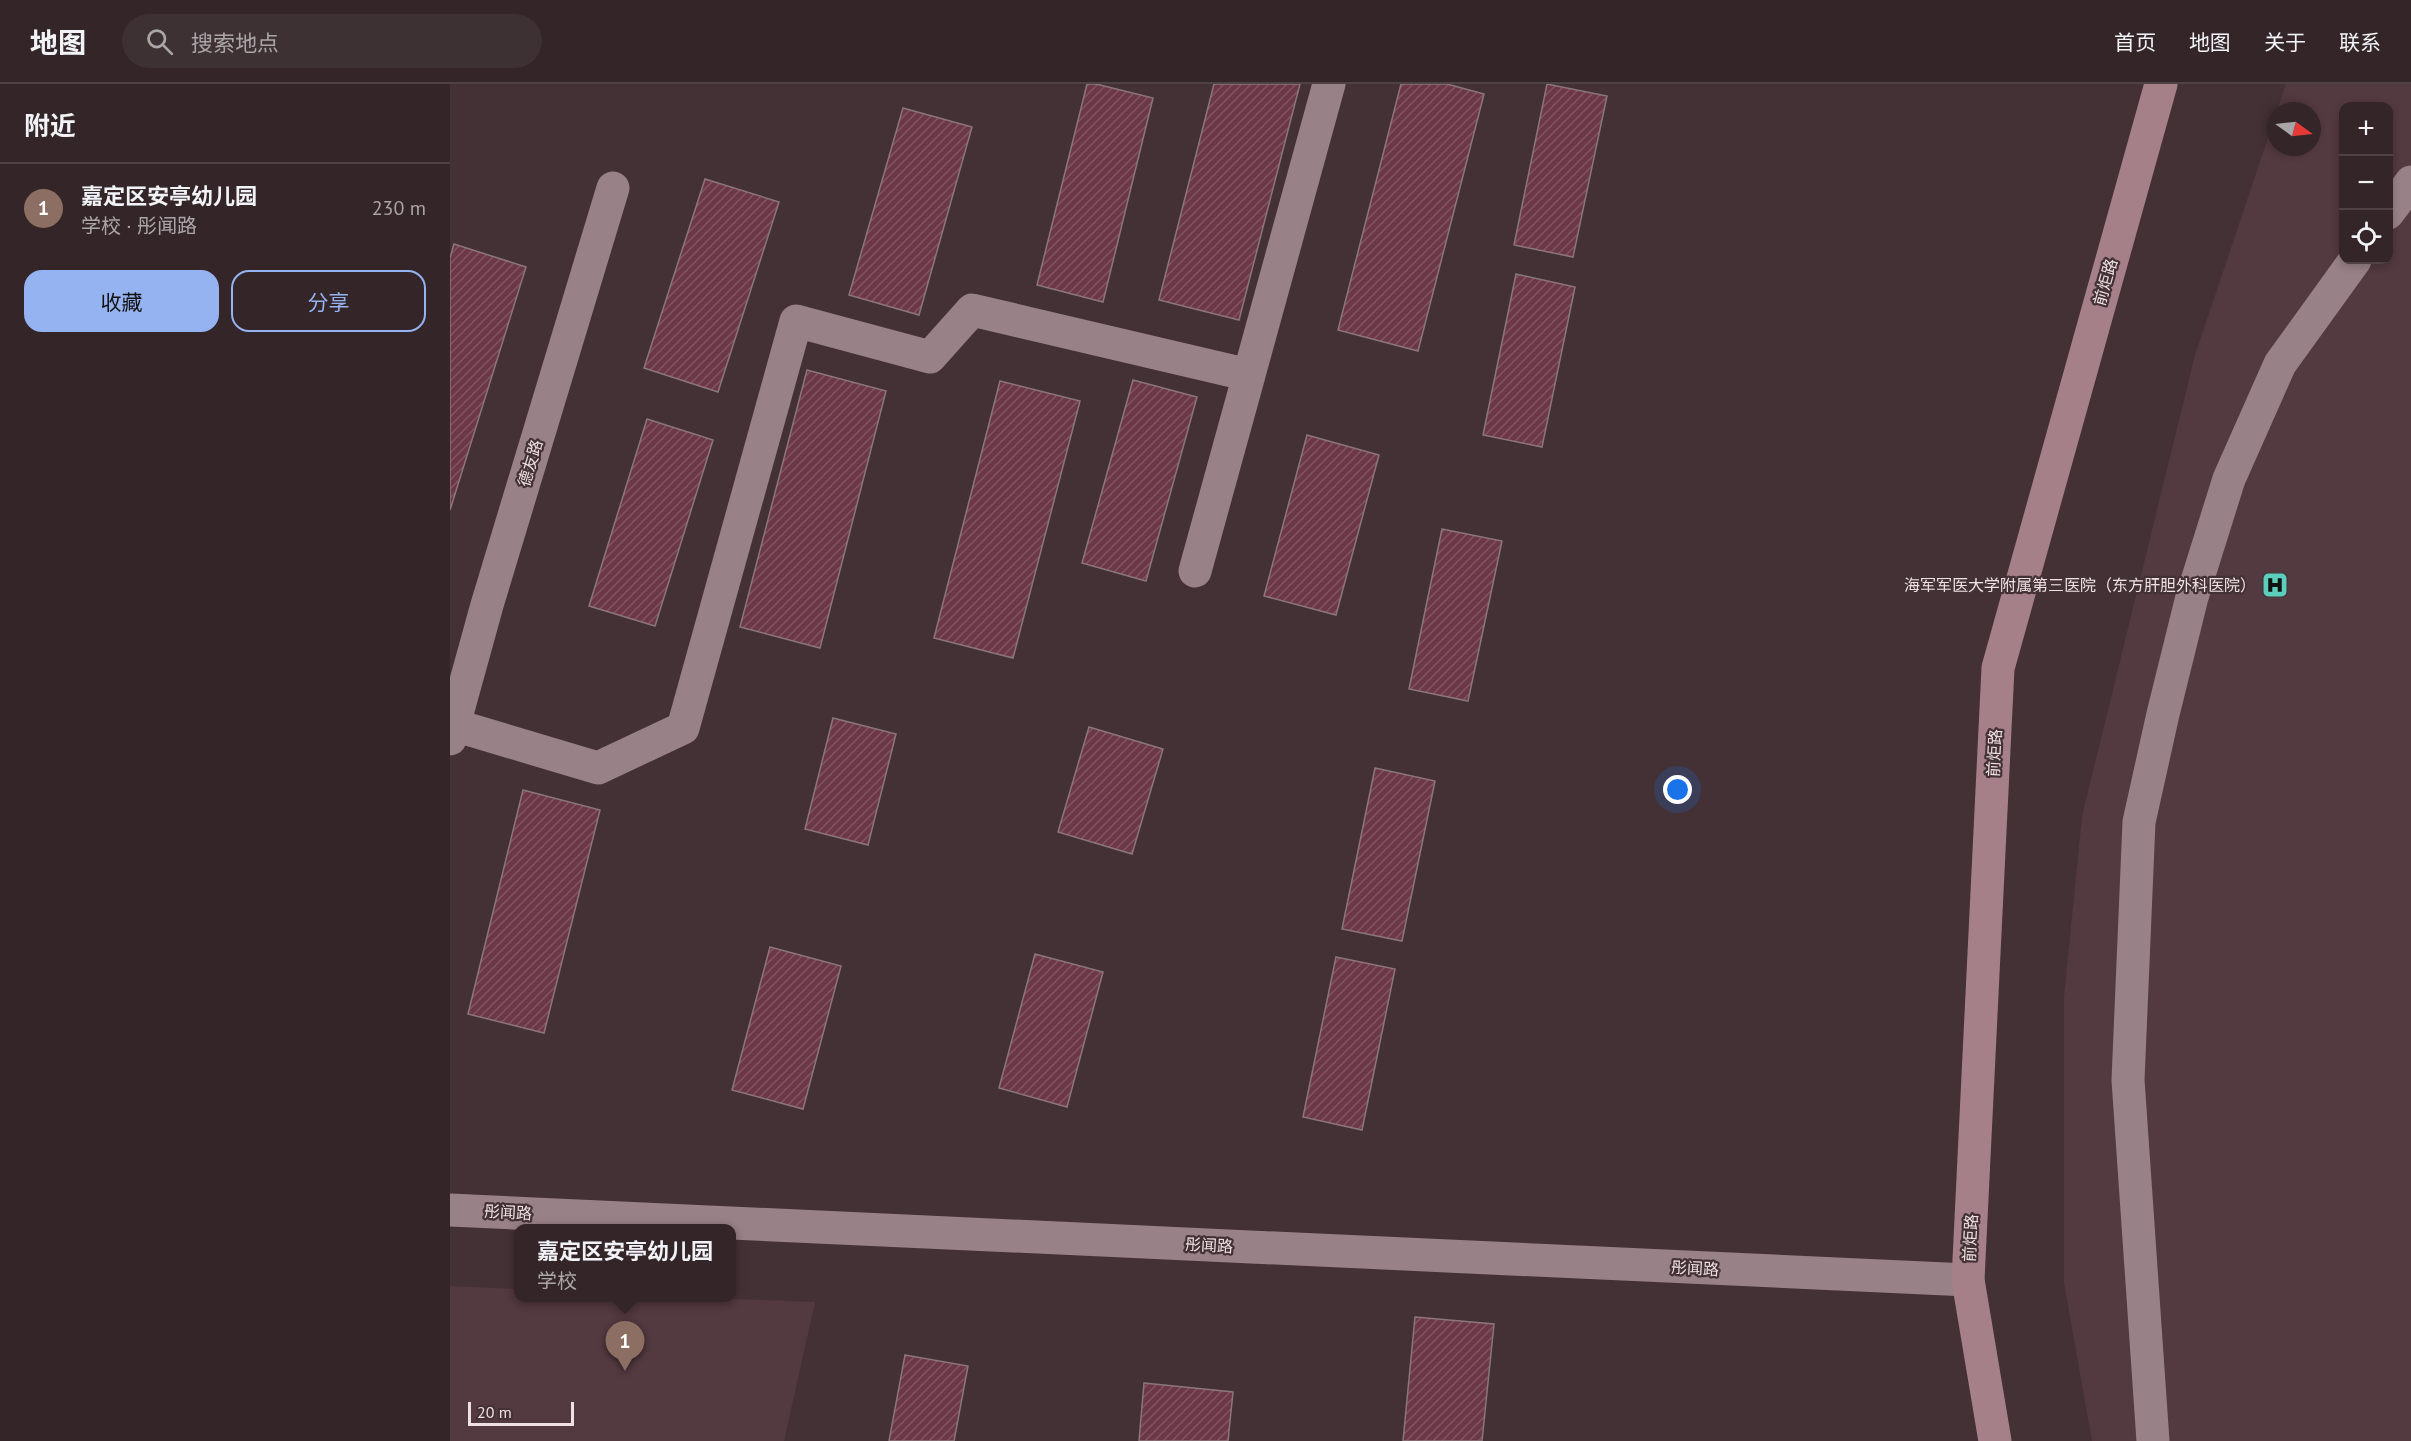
<!DOCTYPE html>
<html lang="zh">
<meta charset="utf-8">
<style>
:root{--surface:#332528;--page:#3e3134;--text:#f1f3f6;--muted:#a9a5a8;--line:#4e4245;--accent:#95b2f1}
body{margin:0;font-family:"PT Sans","Noto Sans SC",sans-serif;background:var(--page);color:var(--text)}
.controls{position:absolute;right:18px;top:18px;display:grid;overflow:hidden;border-radius:12px;box-shadow:0 3px 9px #0003}
.controls button{width:54px;height:54px;display:grid;place-items:center;padding:0;border:0;border-bottom:2px solid var(--line);background:var(--surface);color:var(--text);font:30px sans-serif}
.compass{position:absolute;left:1817px;top:18px;width:54px;height:54px;border-radius:50%;background:var(--surface);box-shadow:0 3px 9px #0003;rotate:105deg}
.scale{position:absolute;left:18px;bottom:15px;width:106px;box-sizing:border-box;padding-left:6px;border:3px solid #eee1e4;border-top:0;font-size:16px;line-height:21px;white-space:nowrap;color:#eee1e4;-webkit-text-stroke:4px #443136;paint-order:stroke}
.you{position:absolute;left:1228px;top:706px;width:21px;height:21px;margin:-15px;border:4px solid #fff;border-radius:50%;background:#1a73e8;box-shadow:0 0 0 9px #1a73e833}
.badge{display:grid;place-items:center;width:39px;height:39px;border-radius:50%;background:var(--accent);color:#fff;font-size:20px;font-weight:700}
.pin{position:absolute;translate:-50% -50px;filter:drop-shadow(0 2px 3px #0008)}
.pin::after{content:'';position:absolute;top:32px;width:21px;height:18px;background:inherit;clip-path:polygon(0 0,100% 0,50% 100%)}
.popup{position:absolute;left:64px;top:1140px;width:222px;height:78px;box-sizing:border-box;display:grid;place-content:center;border-radius:12px;background:var(--surface);filter:drop-shadow(0 2px 4px #0005);font-size:20px;white-space:nowrap;color:var(--muted)}
.popup b{font-size:22px;color:var(--text)}
.popup::after{content:'';position:absolute;left:50%;top:100%;margin-left:-12px;border:12px solid transparent;border-top-color:var(--surface)}
.list{margin:0;padding:0;list-style:none}
h2{display:flex;justify-content:space-between;align-items:center;height:78px;margin:0;padding:0 24px;font-size:26px}
h2 small{font-size:20px;font-weight:400;color:var(--muted)}
.list li{display:grid;grid-template-columns:39px 1fr auto;gap:18px;align-items:center;box-sizing:border-box;height:90px;padding:0 24px;border-top:2px solid var(--line)}
.list b{display:block;font-size:22px;white-space:nowrap}
.list p{margin:0;font-size:20px;white-space:nowrap;color:var(--muted)}
.list em{font-size:20px;font-style:normal;color:var(--muted)}
.actions{display:flex;gap:12px;padding:18px 24px}
.actions a{flex:1;padding:14px 0;border:2px solid var(--accent);border-radius:18px;text-align:center;font-size:21px;color:var(--accent)}
.actions .main{background:var(--accent);color:#111}
.icon{flex:none;width:33px;height:33px;fill:none;stroke:currentColor;stroke-width:2;stroke-linecap:round;stroke-linejoin:round}
.map{position:relative;flex:none;width:1961px;height:1357px;overflow:hidden}
header{display:flex;align-items:center;gap:36px;box-sizing:border-box;height:84px;padding:0 30px;background:var(--surface);border-bottom:2px solid var(--line)}
header strong{font-size:28px}
nav{display:flex;gap:33px;margin-inline-start:auto;font-size:21px}
.search{width:420px;height:54px;background:var(--page);display:flex;align-items:center;gap:15px;box-sizing:border-box;padding:0 21px;border-radius:33px;color:var(--muted);font-size:22px}
main{display:flex}
aside{flex:1;background:var(--surface)}
.map>svg:first-child{display:block}
.built{fill:#533940;fill-rule:evenodd}
.building{fill:url(#building-hatch);stroke:#8b767b;stroke-width:1.5}
.lines{fill:none;stroke-linecap:round;stroke-linejoin:round}
.street{stroke:#988287;stroke-width:33}
.secondary{stroke:#a68089;stroke-width:33}
.labels{text-anchor:middle;dominant-baseline:central;stroke-width:4.5;stroke-linejoin:round;paint-order:stroke}
.street-label{font-size:16px;fill:#eee1e4;stroke:#443136}
.poi-label{font-size:16px;fill:#eee1e4;stroke:#443136;text-anchor:end}
</style>
<header>
<strong>地图</strong>
<div class="search"><svg class="icon" aria-label="search" viewBox="0 0 24 24"><circle cx="10" cy="10" r="6"/><path d="M15 15l6 6"/></svg>搜索地点</div>
<nav><a>首页</a><a>地图</a><a>关于</a><a>联系</a></nav>
</header>
<main>
<aside>
<h2>附近<small></small></h2>
<ul class="list">
<li><span class="badge" style="background:#8d6e63">1</span><div><b>嘉定区安亭幼儿园</b><p>学校 · 彤闻路</p></div><em>230 m</em></li>
</ul>
<div class="actions"><a class="main">收藏</a><a>分享</a></div>
</aside>
<div class="map">
<svg width="1961" height="1357" viewBox="0 0 1961 1357">
<defs>
<pattern id="building-hatch" width="6" height="6" patternUnits="userSpaceOnUse" patternTransform="scale(1.5)"><rect width="6" height="6" fill="#6c3848"/><path d="M-1 1l2-2M0 6l6-6M5 7l2-2" fill="none" stroke="#815462"/></pattern>
</defs>
<rect width="100%" height="100%" fill="#443136"/>
<path class="built" d="M1836,0H1961V1357H1642L1614,1199V912L1632,732L1745,271L1826,30V63H1862V27H1827ZM1894,22H1938V176H1894Z
M0,1202L68,1205V1214H265L365,1218L334,1357H0Z"/>
<path class="building" d="M637,0H646L703,14L653,218L587,201Z
M764,0H850L789,236L709,216Z
M951,0H997L1034,10L968,267L888,246Z
M1097,0L1157,12L1123,173L1064,161Z
M453,24L522,43L469,231L399,211Z
M255,95L329,118L268,308L194,284Z
M4,160L76,183L0,426V174Z
M1066,190L1125,203L1092,363L1033,351Z
M357,286L436,307L370,564L290,543Z
M683,296L747,313L696,497L632,479Z
M550,297L630,317L563,574L484,554Z
M197,335L263,356L205,542L139,522Z
M857,351L929,371L886,531L814,512Z
M992,445L1052,457L1018,617L959,605Z
M383,634L446,650L418,761L355,745Z
M639,643L713,665L682,770L608,748Z
M925,684L985,697L952,857L892,845Z
M73,706L150,726L94,949L18,930Z
M320,863L391,882L353,1025L282,1006Z
M585,870L653,888L617,1023L549,1004Z
M886,873L945,885L912,1046L853,1033Z
M965,1233L1044,1240L1032,1357H953Z
M455,1271L518,1282L504,1357H439Z
M694,1299L783,1308L778,1357H689Z"/>
<g class="lines">
<path class="street" d="M1938,129L1961,98
M799,291L879,0
M4,641L148,684L233,644L346,237L480,273L522,226L799,291L745,487
M0,655L37,521L163,104
M0,1126L1518,1196
M1703,1357L1678,996L1689,738L1713,630L1742,513L1779,395L1830,280L1905,176"/>
<path class="secondary" d="M1545,1357L1518,1196L1548,584L1711,0"/>
</g>
<defs>
<g id="hospital-square" transform="scale(1.35)"><rect x="-9" y="-9" width="18" height="18" rx="4" fill="#5bcebc" stroke="#443136"/><path d="M-5-5h3v3.5h4V-5h3V5h-3V1.5h-4V5h-3Z" fill="#111"/></g>
</defs>
<g fill-rule="evenodd">
<use href="#hospital-square" x="1825" y="501"/>
</g>
<g class="labels">
<g class="street-label">
<text transform="translate(1655 198) rotate(-74)">前炬路</text>
<text transform="translate(80 379) rotate(-73)">德友路</text>
<text transform="translate(1544 669) rotate(-87)">前炬路</text>
<text transform="translate(58 1128) rotate(3)">彤闻路</text>
<text transform="translate(1520 1154) rotate(-87)">前炬路</text>
<text transform="translate(759 1161) rotate(3)">彤闻路</text>
<text transform="translate(1245 1184) rotate(3)">彤闻路</text>
</g>
<g class="poi-label">
<text x="1806" y="501">海军军医大学附属第三医院（东方肝胆外科医院）</text>
</g>
</g>
</svg>
<div class="controls">
<button>+</button>
<button>−</button>
<button><svg class="icon" aria-label="locate" viewBox="0 0 24 24"><circle cx="12" cy="12" r="6"/><path d="M12 2v4M12 18v4M2 12h4M18 12h4"/></svg></button>
</div>
<svg class="compass" viewBox="-18 -18 36 36"><path d="M0-13l5 13h-10z" fill="#e53935"/><path d="M0 13l5-13h-10z" fill="#a9a5a8"/></svg>
<div class="scale">20 m</div>
<div class="you"></div>
<div class="pin badge" style="left:175px;top:1287px;background:#8d6e63">1</div>
<div class="popup"><b>嘉定区安亭幼儿园</b>学校</div>
</div>
</main>
